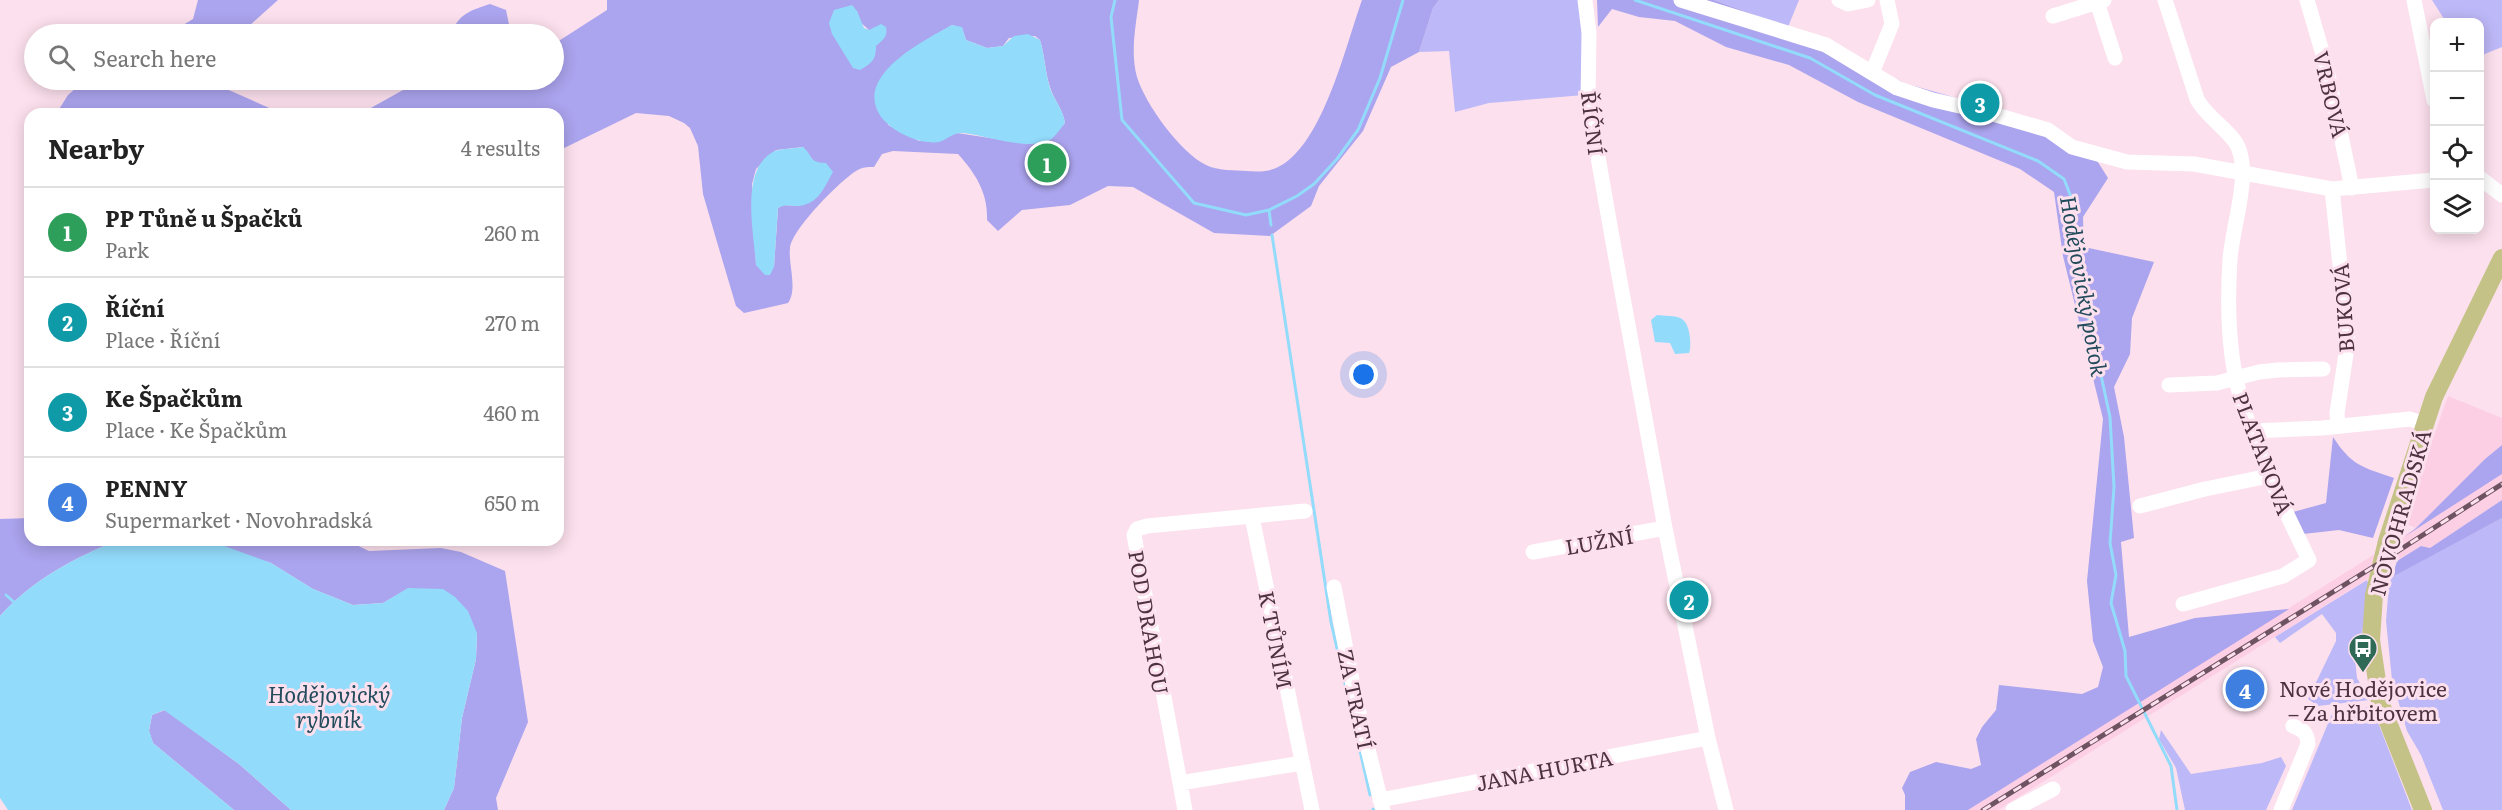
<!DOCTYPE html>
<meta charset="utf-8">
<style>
:root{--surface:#fff;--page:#f2f2f2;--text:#222;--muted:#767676;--line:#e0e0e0;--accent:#d93025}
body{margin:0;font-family:Literata,serif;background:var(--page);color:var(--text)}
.controls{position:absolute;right:18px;top:18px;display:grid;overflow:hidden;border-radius:12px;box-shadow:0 3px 15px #0003}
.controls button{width:54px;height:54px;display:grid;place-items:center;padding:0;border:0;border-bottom:2px solid var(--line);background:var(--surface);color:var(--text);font:30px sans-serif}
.you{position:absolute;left:1364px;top:375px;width:21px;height:21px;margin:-15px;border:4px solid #fff;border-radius:50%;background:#1a73e8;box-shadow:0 0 0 9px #1a73e833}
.badge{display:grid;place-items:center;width:39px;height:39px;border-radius:50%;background:var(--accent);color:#fff;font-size:20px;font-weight:700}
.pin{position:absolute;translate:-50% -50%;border:3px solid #fff;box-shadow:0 2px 6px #0006}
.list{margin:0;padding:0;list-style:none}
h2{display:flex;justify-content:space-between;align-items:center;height:78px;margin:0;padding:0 24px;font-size:26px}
h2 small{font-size:20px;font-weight:400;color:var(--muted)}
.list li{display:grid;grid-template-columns:39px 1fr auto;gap:18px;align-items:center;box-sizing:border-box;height:90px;padding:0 24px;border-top:2px solid var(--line)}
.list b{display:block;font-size:22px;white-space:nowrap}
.list p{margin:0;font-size:20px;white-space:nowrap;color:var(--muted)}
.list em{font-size:20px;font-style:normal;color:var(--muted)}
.icon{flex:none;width:33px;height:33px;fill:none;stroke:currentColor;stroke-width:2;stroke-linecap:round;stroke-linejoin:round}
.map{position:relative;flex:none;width:2502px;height:810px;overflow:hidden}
.search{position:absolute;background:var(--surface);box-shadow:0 3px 15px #0003;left:24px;top:24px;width:540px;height:66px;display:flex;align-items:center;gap:15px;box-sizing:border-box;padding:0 21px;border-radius:33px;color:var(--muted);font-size:22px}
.panel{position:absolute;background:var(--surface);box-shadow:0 3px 15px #0003;left:24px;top:108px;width:540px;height:438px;border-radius:18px}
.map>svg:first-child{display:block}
.built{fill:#fdcfe5}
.green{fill:#bdb8f7}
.forest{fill:#aba4ee;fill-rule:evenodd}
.water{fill:#93dbfb}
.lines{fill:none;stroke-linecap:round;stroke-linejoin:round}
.stream{stroke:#93dbfb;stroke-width:3}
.minor{stroke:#fff;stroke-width:15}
.major{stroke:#c4c286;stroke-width:18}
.rail-casing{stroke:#6e5360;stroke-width:5}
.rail{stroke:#fce0ed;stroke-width:3;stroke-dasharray:9;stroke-linecap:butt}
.labels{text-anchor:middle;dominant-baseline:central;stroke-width:6;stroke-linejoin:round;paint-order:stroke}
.street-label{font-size:21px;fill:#4d323f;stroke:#fce0ed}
.poi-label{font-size:21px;fill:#4d323f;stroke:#fce0ed}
.water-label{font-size:22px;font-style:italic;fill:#224b5c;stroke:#fce0ed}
</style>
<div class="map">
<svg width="2502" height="810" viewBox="0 0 2502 810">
<rect width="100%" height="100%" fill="#fce0ed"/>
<path class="built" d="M2448,396L2502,418V445L2485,459L2416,528L2403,523Z
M2502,474V500L2430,548L2421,546L2414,550L1998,810H1968Z"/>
<path class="green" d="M1439,0H1579L1584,39V95L1489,103L1455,112L1449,51L1419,52L1433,8Z
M1714,0H1799L1788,27Z
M2432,0H2502V47L2480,56V22H2446Z
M2502,518V810H2443L2421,755L2407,731L2392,680L2386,621L2389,584L2392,577L2405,569Z
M2367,580L2369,586L2359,655L2355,659L2357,678L2369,700L2318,706L2308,699L2336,641V633L2322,614L2280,643L2275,637Z
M2372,707L2412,810H2292L2334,709Z
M2161,730L2191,774L2262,763L2281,757L2286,766L2266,810H2185L2176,768L2159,739Z"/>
<path class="forest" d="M198,0H278L240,34H168L193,19Z
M607,0H1139C1136,25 1130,52 1137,77C1145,104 1181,153 1206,165C1218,171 1234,170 1247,171C1263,172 1271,172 1285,163C1325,135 1346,45 1362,0H1439L1433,8L1419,52L1391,67L1363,131L1319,186L1311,206L1270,236L1214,233L1133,187L1108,186L1070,205L1022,210L998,231L987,220C988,193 976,174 958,154L893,151L882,154L874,167C867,167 862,167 856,171C840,181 792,229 790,248C788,264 798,289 788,303L744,313L736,306L717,242L703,194L698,146L690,128L684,123L669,116L636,113L558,151V114H360L421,80H554V44L607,10ZM857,11L860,22L869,30L829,23ZM952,25L962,28L966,40L987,48L1003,46L1009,38L1035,36L1040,40C1045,56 1045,72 1050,87C1054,100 1063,109 1065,123L1051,139L1030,144L957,133L919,141L888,125L914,48ZM803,147L815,163L800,206L783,205L778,208L774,267L756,265L752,184L756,169L776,150Z
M1597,0H1714L1788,27L1904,83L1974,103L2096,159L2108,178L2083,217L2084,247L2154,262L2132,318L2130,354L2114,387L2124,437L2134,538L2121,542L2129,637L2195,618L2289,609L1968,810H1905V795L1902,788L1910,772L1936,762L1971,769L1981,765L1976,739L1982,727L1996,710L1999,685L2082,694L2098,687L2103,667L2093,641L2087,581L2103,419L2063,256L2054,192L2020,169L1858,102L1789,65L1726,47L1675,21L1639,17L1612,9L1598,27Z
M490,4L506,10L511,34H452C457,14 472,10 490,4Z
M85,80H206L283,114H56L68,95Z
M2333,437C2352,466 2362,467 2394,478L2373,538L2339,530L2303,534L2293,512L2326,503Z
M2502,445V474L2404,537L2416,528L2485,459Z
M2502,500V518L2392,577L2397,561L2421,546L2430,548Z
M30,518V540H119C75,557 31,581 0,616V519Z
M198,540H346L369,551L441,548L461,552L505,571L528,722L496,798L498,810H444L454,788L462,718L476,659L477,633L409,588L383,603L353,605L313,589L271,563Z
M165,710L239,764L291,810H234L153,743L149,731L152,715Z"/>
<path class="water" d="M852,5L857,11L864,28L869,30L881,24L886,27C888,37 883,40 876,46C876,60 872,63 860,70L853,68L832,34L829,23L834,10Z
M952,25L962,27L966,40L987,48L1003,46L1014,36L1028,34L1040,40C1045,56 1045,72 1050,88C1054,100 1063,109 1065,123C1061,128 1055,137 1050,140C1027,151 988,136 964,133C953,132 948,139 939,142C935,143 925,142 921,141C907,138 890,128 882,118C851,77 923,41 952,25Z
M803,147C814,156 807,162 826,163L833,172C824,188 818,205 797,206C790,206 785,204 778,208L774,267L770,275H765L756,265C754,233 739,167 775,151C783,148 794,149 803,147Z
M1657,315C1664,316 1676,315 1682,319C1690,324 1692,345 1689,353L1675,354L1670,343L1655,342L1651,320Z
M119,540H198L219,544L271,563L313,589L353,605L383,603L408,588L443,589L455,597L468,611L477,633L476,659L462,718L454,788L444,810H291L239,764L164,710L152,715L149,730L153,743L234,810H8L0,798V616C31,581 75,557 119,540Z"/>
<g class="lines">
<path class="stream" d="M1115,0L1111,17L1122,120L1194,203L1246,215L1269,210L1297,196L1314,184L1337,159L1358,130L1380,78L1403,0
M1635,0L1810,58L1875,95L2038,161L2064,179L2073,202L2075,254L2110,417L2114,487L2110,543L2116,575L2111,603L2125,651L2126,676L2171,766L2177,810
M1269,210L1271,225
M1272,235L1331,622L1348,697
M6,595L15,603
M1352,715L1370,795
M1373,809L1374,810"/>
<path class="minor" d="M1585,0L1589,33L1588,100L1612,237L1665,528L1708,738L1726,810
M1681,0L1826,45L1897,88L1933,100L1986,112L2048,130L2072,147L2127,162L2194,164L2332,189L2434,180
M1839,0L1848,4L1868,0
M2165,0L2197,99C2206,117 2232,132 2238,147C2251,177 2232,227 2230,260C2228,291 2228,325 2232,356C2242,429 2278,495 2309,560L2283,576L2183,604
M2307,0L2326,65L2352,188
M2414,0L2434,100
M2097,2L2115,58
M2053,16L2104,0
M1872,73L1892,24L1887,0
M2480,178L2502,195
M2332,189L2348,341L2337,413L2338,426
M2169,385L2217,383L2259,372L2278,370L2323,369
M2251,431L2322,428L2410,419L2425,424
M2140,506L2205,489L2269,476
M1252,517L1312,810
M1533,552L1665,528
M1334,587L1356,701L1383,810
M1180,783L1302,763
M1380,800L1708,738
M1185,810L1134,535L1137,529L1147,526L1305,511
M2013,810L2053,789
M2281,810L2308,744C2307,732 2303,730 2293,726"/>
<path class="major" d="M2423,810L2380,702L2371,640L2374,595L2387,541L2434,397L2502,258"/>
<g class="rail-casing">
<path id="rail" d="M1983,810L2381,562L2502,484"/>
</g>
<use href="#rail" class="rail"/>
</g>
<defs>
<g id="bus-pin" transform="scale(1.5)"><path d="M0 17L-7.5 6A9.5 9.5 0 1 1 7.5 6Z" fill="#2e6a55" stroke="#fce0ed"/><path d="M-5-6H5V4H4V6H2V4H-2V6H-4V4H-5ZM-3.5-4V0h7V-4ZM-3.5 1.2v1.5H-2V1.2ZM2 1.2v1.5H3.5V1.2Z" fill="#fff"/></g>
</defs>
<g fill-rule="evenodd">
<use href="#bus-pin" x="2363" y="648"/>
</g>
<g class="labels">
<g class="street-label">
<text transform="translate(2332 94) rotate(77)">VRBOVÁ</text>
<text transform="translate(1594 123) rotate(83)">ŘÍČNÍ</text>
<text transform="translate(2342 308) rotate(-94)">BUKOVÁ</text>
<text transform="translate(2264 453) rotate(69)">PLATANOVÁ</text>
<text transform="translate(2399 512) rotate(-74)">NOVOHRADSKÁ</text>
<text transform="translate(1599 540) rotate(-10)">LUŽNÍ</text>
<text transform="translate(1150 622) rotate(80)">POD DRAHOU</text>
<text transform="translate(1277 640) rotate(79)">K TŮNÍM</text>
<text transform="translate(1357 699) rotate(78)">ZA TRATÍ</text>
<text transform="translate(1544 769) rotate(-11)">JANA HURTA</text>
</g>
<g class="poi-label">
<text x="2363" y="687">Nové Hodějovice<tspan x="2363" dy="24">– Za hřbitovem</tspan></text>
</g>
<g class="water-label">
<text transform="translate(2085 286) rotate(80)">Hodějovický potok</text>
<text x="329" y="693">Hodějovický<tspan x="329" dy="25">rybník</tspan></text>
</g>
</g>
</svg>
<div class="controls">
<button>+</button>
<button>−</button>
<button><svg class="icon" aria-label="locate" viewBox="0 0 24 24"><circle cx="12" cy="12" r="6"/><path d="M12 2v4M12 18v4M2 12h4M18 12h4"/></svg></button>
<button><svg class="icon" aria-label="layers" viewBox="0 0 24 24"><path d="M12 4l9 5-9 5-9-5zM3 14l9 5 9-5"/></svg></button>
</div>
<div class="you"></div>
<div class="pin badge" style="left:1047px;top:163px;background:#2e9e5b">1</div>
<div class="pin badge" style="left:1689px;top:600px;background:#0f9aa8">2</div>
<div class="pin badge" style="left:1980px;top:103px;background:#0f9aa8">3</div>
<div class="pin badge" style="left:2245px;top:689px;background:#3f7fe0">4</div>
<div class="search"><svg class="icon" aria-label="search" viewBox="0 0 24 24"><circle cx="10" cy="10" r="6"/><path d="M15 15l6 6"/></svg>Search here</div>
<section class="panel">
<h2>Nearby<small>4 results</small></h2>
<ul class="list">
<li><span class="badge" style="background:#2e9e5b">1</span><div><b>PP Tůně u Špačků</b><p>Park</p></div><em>260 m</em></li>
<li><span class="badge" style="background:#0f9aa8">2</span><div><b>Říční</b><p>Place · Říční</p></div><em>270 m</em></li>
<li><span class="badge" style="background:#0f9aa8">3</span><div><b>Ke Špačkům</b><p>Place · Ke Špačkům</p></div><em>460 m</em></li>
<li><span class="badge" style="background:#3f7fe0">4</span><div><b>PENNY</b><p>Supermarket · Novohradská</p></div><em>650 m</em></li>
</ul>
</section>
</div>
